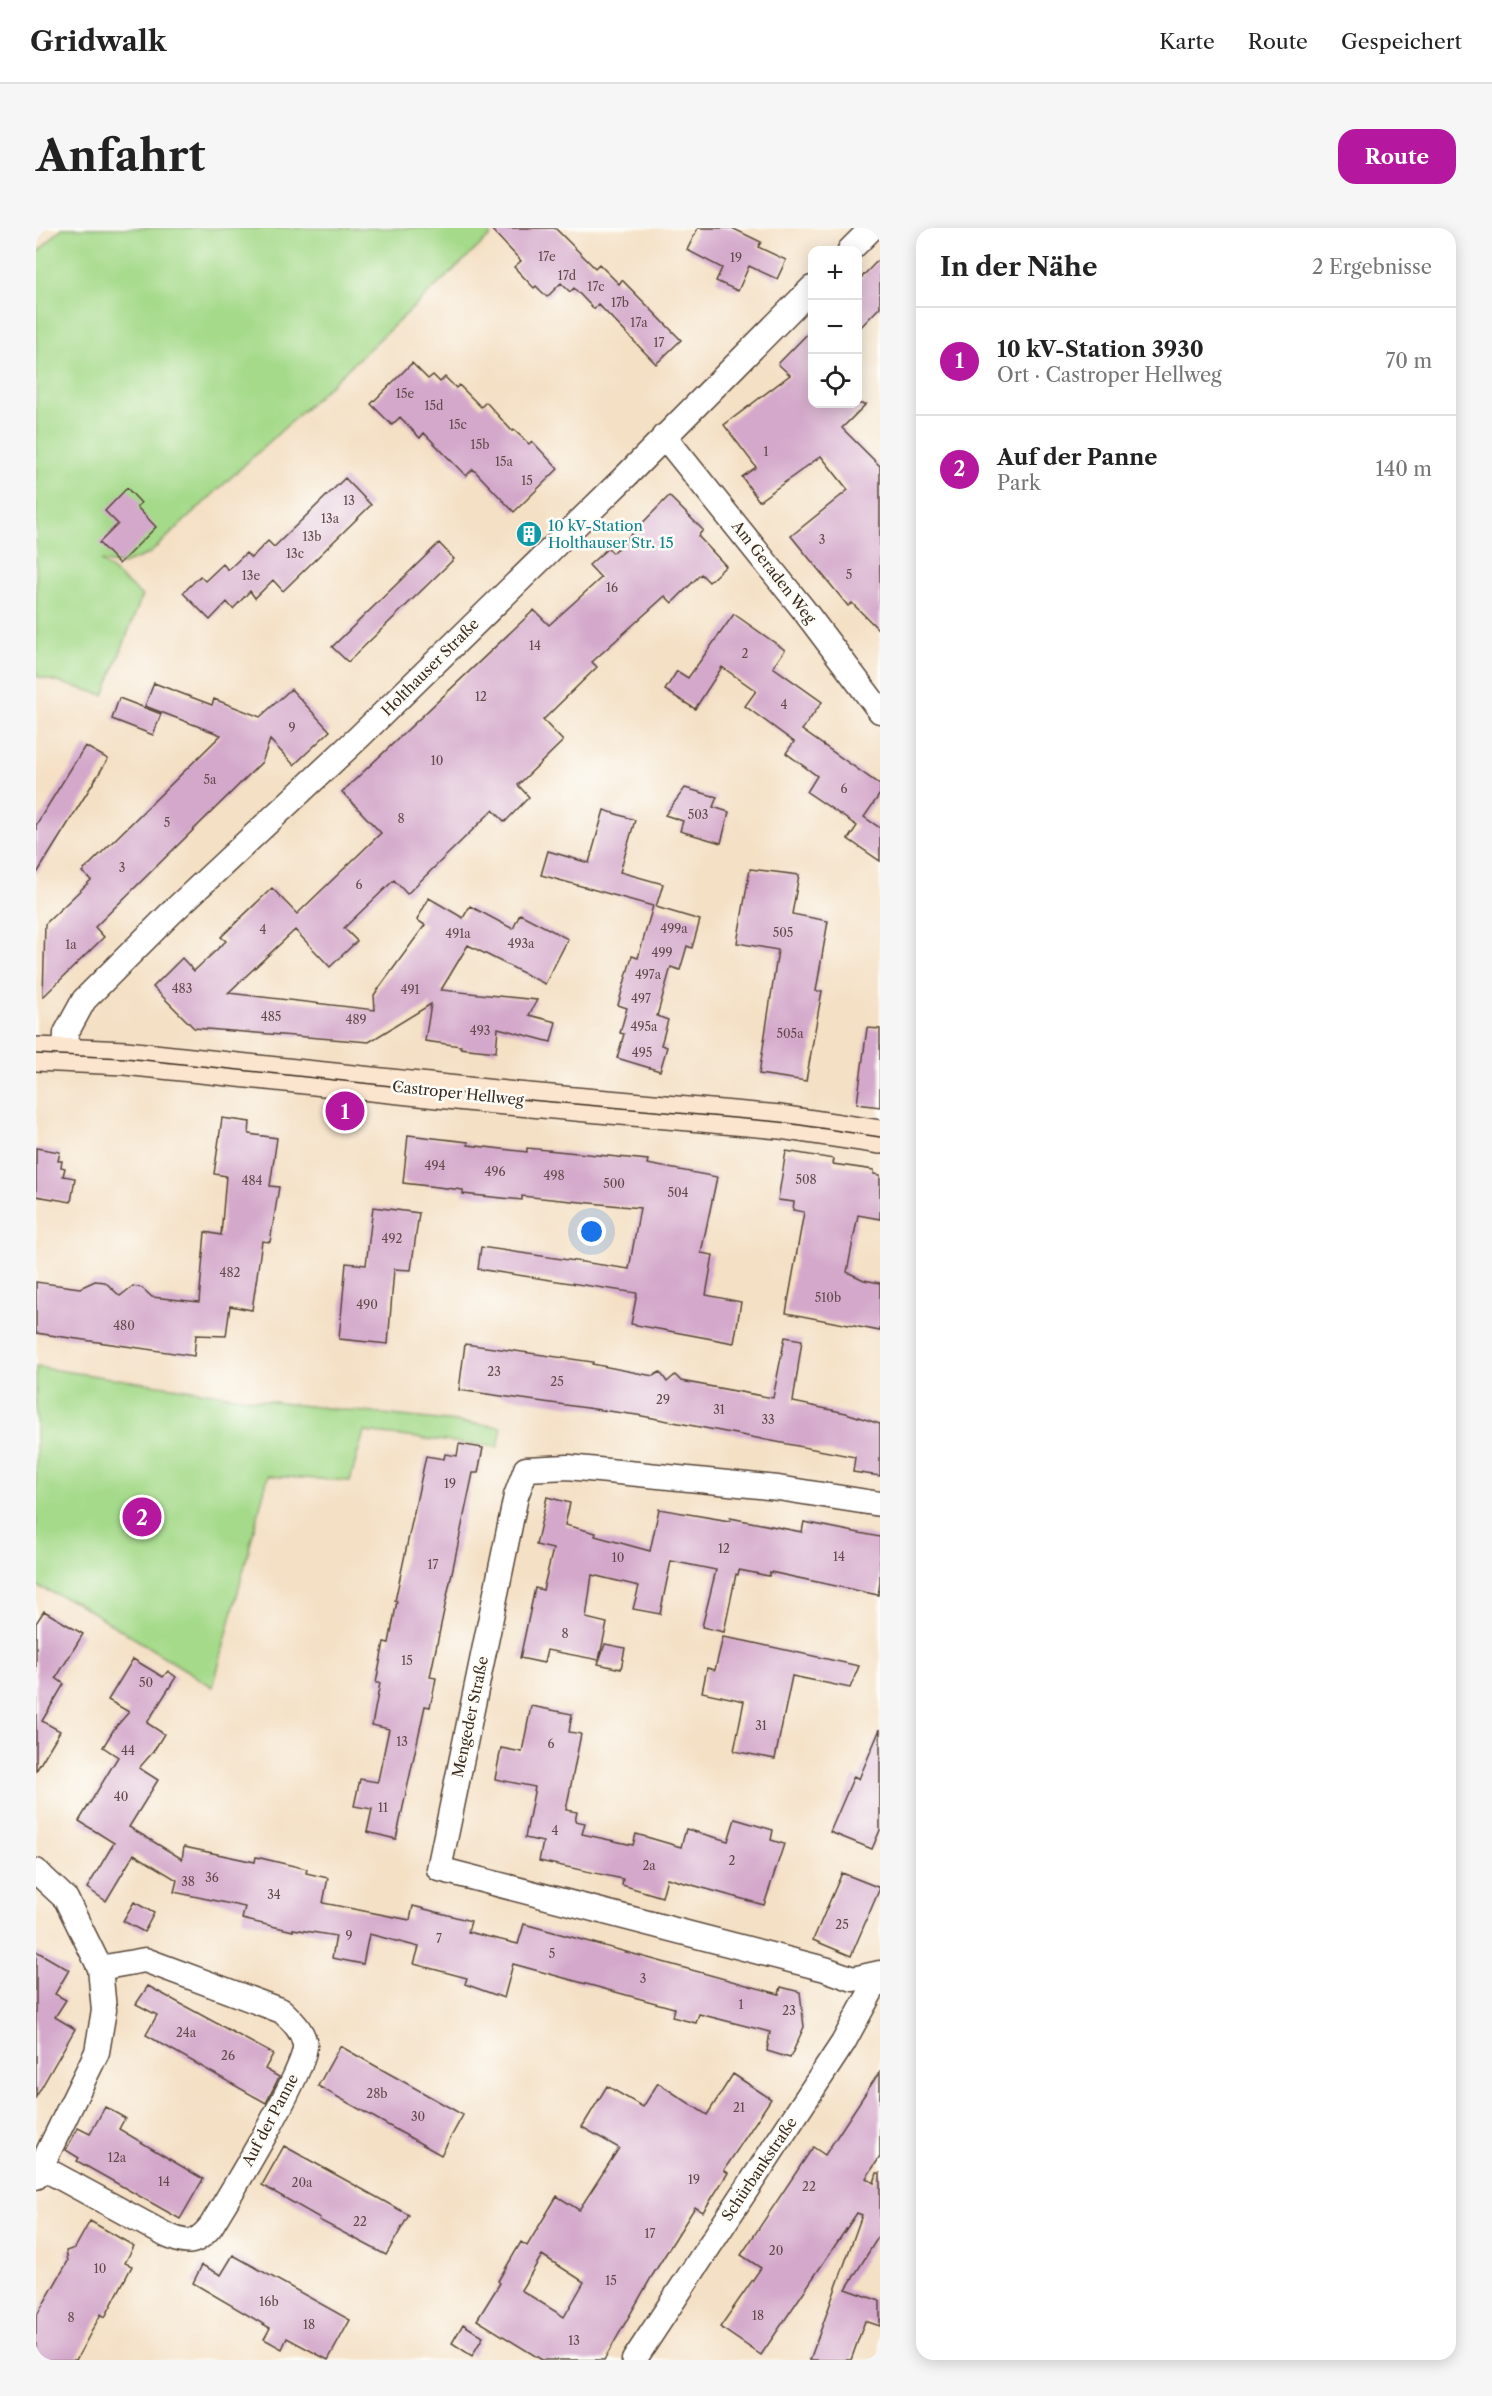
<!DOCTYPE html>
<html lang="de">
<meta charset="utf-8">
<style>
:root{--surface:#fff;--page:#f6f6f6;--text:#222;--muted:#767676;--line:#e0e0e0;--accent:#b5179e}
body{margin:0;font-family:"Libre Caslon Text",serif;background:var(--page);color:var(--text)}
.controls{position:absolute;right:18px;top:18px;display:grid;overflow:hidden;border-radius:12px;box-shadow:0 3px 15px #0003}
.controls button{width:54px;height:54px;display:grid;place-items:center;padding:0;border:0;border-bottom:2px solid var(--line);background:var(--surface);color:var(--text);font:30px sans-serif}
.you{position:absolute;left:556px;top:1004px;width:21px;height:21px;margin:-15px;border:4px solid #fff;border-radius:50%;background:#1a73e8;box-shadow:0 0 0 9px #1a73e833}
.badge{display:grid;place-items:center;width:39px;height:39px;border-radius:50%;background:var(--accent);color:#fff;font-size:20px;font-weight:700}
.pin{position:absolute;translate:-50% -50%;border:3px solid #fff;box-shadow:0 2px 6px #0006}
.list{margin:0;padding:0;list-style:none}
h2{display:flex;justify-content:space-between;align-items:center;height:78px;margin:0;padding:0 24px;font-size:26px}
h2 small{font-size:20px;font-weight:400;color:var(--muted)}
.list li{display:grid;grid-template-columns:39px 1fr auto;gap:18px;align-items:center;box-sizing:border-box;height:108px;padding:0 24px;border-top:2px solid var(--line)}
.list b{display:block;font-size:22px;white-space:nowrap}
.list p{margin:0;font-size:20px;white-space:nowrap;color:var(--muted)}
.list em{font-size:20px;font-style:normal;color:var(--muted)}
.icon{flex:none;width:33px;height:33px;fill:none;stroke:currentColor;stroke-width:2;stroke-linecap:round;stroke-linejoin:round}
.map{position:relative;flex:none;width:844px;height:2132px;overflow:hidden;border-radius:18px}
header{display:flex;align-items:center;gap:36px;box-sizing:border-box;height:84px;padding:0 30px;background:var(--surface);border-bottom:2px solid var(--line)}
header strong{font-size:28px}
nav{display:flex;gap:33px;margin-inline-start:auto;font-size:21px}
.intro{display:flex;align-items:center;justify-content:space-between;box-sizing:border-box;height:144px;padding:0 36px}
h1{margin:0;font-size:42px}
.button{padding:15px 27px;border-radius:18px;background:var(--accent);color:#fff;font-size:21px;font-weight:700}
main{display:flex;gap:36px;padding:0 36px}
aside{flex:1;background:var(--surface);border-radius:18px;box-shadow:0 3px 15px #0003}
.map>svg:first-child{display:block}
.green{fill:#a5da8a;stroke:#708254;stroke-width:1.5}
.building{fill:#d4a8cb;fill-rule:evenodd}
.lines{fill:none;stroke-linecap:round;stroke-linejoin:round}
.street-casing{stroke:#574537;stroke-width:27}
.secondary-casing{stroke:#574537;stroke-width:36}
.street{stroke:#fff;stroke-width:24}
.secondary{stroke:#fbe5cf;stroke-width:33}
.tram{stroke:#3b2a1e;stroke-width:1.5}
.labels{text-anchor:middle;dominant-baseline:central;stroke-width:5;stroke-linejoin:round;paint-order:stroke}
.number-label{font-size:12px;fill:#614a49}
.culture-label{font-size:15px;fill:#0d838f;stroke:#fdfcf7;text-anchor:start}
.street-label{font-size:15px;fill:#3b2a1e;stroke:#fdfcf7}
</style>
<header>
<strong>Gridwalk</strong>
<nav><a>Karte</a><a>Route</a><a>Gespeichert</a></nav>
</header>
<div class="intro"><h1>Anfahrt</h1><a class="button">Route</a></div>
<main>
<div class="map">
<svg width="844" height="2132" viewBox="0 0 844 2132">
<rect width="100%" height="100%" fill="#fdfcf7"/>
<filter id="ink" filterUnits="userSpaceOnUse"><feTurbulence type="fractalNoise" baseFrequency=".0167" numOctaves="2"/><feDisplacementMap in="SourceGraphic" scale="12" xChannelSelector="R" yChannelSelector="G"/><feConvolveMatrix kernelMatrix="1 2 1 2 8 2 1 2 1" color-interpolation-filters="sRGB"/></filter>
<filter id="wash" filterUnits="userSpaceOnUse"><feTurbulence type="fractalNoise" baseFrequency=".008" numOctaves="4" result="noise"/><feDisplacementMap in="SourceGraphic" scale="24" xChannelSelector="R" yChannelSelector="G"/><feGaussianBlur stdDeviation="1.35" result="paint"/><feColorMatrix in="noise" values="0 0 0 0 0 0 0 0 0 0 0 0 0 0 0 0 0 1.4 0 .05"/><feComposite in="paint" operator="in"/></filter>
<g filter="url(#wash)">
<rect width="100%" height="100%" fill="#f4e0c5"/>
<path class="green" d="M26,0H448L455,7L113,326L84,337L65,333L106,368L68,467L0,448V26Z
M0,1139L245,1175L466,1199L462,1219L328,1204L314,1253L232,1248L177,1459L40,1374L0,1358Z"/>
<g id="blocks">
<path class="building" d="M454,0H519L559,40L563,36L583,56L586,52L645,112L620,136L562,76L558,81L538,60L534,64L525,55L511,69L500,58L498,60L478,39L485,33Z
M662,0H696L725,14L722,19L750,32L741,51L713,38L702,63L680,53L686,40L651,22Z
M844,30V79L822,102V53Z
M777,100V176H830L806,200L844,238V403L816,375L812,378L755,308L812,262L785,228L723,273L706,249L720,239L688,197L754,147L742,136Z
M376,135L392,151L397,147L404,154L409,149L420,160L423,157L445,179L450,174L476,203L478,202L493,216L496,213L522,241L478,284L437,241L430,248L388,205L384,210L364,189L356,197L335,176Z
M309,250L335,277L247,363L237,352L219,370L214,363L197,381L191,374L174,392L147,365L164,348L169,353L187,336L192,342L210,325L215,330L232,313L238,319Z
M91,260L105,275L101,279L120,299L83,336L63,315L82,296L69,283Z
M633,268L667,302L662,308L690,338L673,354L665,346L636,375L629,368L556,434L561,439L507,492L527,513L482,557L493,569L469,594L457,582L371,666L358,652L308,700L321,713L294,739L259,702L192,765L339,782L338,767L389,697L381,692L393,670L427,690L434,678L477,701L484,686L532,711L509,756L432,717L405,762L501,772L493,787L520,794L515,814L462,800L460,824L424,820L425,818L389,813L395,776L333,814L158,800L117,759L146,730L158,743L190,713L185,709L236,660L261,686L345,605L306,564L498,382L513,397L565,350L553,337L572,320L577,325Z
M403,315L418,331L312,434L296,419Z
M698,386L749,422L737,439L786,474L766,502L844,557V566L828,589L844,600V633L812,611L821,598L771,564L781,548L750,525L758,514L709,478L720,463L686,439L659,481L629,462L641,443L652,450Z
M118,455L176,477L178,471L224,489L255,461L294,503L258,537L234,512L226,534L59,699L68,709L7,769L9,696L55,652L46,644L185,507L109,478Z
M83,470L125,486L117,507L76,491Z
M49,518L72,531L0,647V597Z
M649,560L681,569L677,579L693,584L685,615L644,603L647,593L629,587Z
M568,582L599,592L584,644L627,656L620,679L664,692L656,720L651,718L644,742L635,739L621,788L632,792L625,817L631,819L624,843L581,830L588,806L584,805L591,780L582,777L596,728L602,730L617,678L505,647L512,623L553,635Z
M714,641L763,647L756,686L792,693L780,763H786L770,853L723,846L742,722L701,715Z
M831,800L844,801V879L821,876Z
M186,890L214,894L213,906L241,910L234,958L243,959L234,1014L226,1013L216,1082L194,1078L190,1108L160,1107L158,1128L0,1105V1054L44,1060L59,1053L69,1054L84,1068L97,1058L106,1060L116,1069L163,1074L169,1004L185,1007L190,948L178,946Z
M372,907L432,914V917L491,924V920L612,932L611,936L681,949L665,1025L677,1027L670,1067L705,1074L698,1115L595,1096L601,1065L442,1041L445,1019L593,1041L604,980L486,968V972L427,966V962L367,955Z
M0,920L24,924L22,933H26L25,939L29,940L27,948L39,950L35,974L0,968Z
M750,923L798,931L797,936L838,942V946L844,947V991L822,987L811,1044L828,1052L844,1055V1103L750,1085L768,984L757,982L758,974L742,972Z
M337,979L383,985L375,1042L358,1041L352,1116L303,1111L310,1035L330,1037Z
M749,1109L766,1112L757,1174L810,1185L844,1196V1248L817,1244L819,1229L601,1187L423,1162L429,1116L557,1134L556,1136L617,1148L624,1144L631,1154L639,1147L645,1153L737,1170Z
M423,1216L447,1220L442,1245H437L394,1449L400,1450L397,1466L394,1479L389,1478L360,1611L331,1604L336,1581L318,1578L324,1551L341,1554L342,1552L353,1501L336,1497L344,1455H340L348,1414L353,1415L361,1373H359L390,1228L408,1231L409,1226L421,1228Z
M511,1269L534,1275L529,1297L560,1305L559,1308L614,1323L623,1281L694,1293V1290L766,1304L768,1294L844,1309V1354L842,1367L734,1344L733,1348L703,1342L702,1347L700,1346L688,1404L666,1399L680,1342L635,1333L624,1386L597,1381L603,1358L556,1347L550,1390L571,1395L563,1432L511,1422L508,1435L484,1430L499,1360L507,1362L517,1321L500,1317Z
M8,1383L47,1406L20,1450L28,1456L6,1493L24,1503L0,1543V1395Z
M687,1409L709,1413L823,1438L814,1460L756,1448L739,1531L698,1523L708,1473L666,1464L671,1440L679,1442Z
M569,1416L589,1420L585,1441L562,1436Z
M97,1431L127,1449L132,1443L140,1449L111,1495L128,1506L117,1524L103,1540L122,1552L93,1599L146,1631L148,1619L219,1634L220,1629L271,1641L270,1645L292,1650L287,1675L374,1692L377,1678L435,1693L432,1704L482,1716L488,1696L743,1766L745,1759L764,1764L768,1799L754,1830L731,1823L734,1804L663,1786L660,1795L636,1789L638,1780L477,1736L468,1770L429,1756L431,1750L378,1736L383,1719L333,1706L327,1736L296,1730L300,1708L257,1701V1703L206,1691L209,1679L138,1664L141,1652L98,1626L70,1673L51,1660L78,1615L43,1593L82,1529L67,1519L78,1501L93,1484L72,1472Z
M495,1478L536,1486L533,1504L545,1506L530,1582L541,1584L539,1593L549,1595L546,1606L597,1617L600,1606L645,1619L650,1601L692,1613L699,1591L737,1602L735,1612L748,1616L728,1677L631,1650L626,1669L586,1657L587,1651L503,1633L507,1614L489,1610L499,1559L459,1551L465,1520L486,1524Z
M844,1501V1602L836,1621L794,1604L818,1548L823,1551Z
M806,1645L844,1660L815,1728L777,1712Z
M98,1674L118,1685L108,1704L87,1693Z
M0,1723L33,1742L19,1766L30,1772L19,1789L39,1801L0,1869Z
M112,1758L237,1826L229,1841L243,1849L230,1875L110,1807L121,1787L100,1776Z
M304,1818L427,1887L405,1927L282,1858Z
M844,1843V1929L830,1950L838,1955L841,1945H844V2006L810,2061L844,2073V2098L829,2093L815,2132H774L826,1987L821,1985L725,2127L684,2099L725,2040L705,2027L777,1919L789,1927Z
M697,1846L735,1871L688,1942L692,1945L667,1984L659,1979L616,2048L568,2132H506L441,2092L464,2055L462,2053L485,2014L491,2018L521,1968L543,1982L583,1920L546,1899L571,1858L607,1879L622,1855L671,1887ZM506,2027L548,2054L528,2089L485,2062Z
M69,1879L89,1890L83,1901L167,1951L144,1991L41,1933L43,1930L30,1922L42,1900L54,1906Z
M248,1918L373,1987L350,2027L283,1992L284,1990L226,1957Z
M54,1993L98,2018L89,2035L96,2038L69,2089L65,2086L40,2132H0V2089L32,2033L30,2023L39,2020Z
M197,2027L314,2092L292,2132L251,2110L246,2121L228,2111L234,2100L157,2055L166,2037L185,2047Z
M427,2096L447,2109L436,2128L416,2115Z"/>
</g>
</g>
<g filter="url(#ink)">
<use href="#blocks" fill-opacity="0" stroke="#574537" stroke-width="1.5"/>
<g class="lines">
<g class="street-casing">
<path id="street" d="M814,22L836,0
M628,208L767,381L844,483
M29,826L30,805L48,772L135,685L322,510L591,247L776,60
M844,1276L742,1260L532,1239L490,1241L480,1268L403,1641L789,1741L817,1751L844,1745
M0,1643L30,1671L64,1740L68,1782L61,1824L0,1949
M5,1939L130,2007C151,2016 159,2018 175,1998C192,1970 271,1841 269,1817C267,1802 255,1792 246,1783L109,1732L64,1740
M598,2132L807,1815L844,1747"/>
</g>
<g class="secondary-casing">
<path id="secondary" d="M0,826L89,830L459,869L744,894L844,909"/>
</g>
<use href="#street" class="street"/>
<use href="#secondary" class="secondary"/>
<path class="tram" d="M0,826L89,830L459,869L744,894L844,909"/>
</g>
</g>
<defs>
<g id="building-disc" transform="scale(1.35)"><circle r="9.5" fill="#0f9aa8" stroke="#fdfcf7"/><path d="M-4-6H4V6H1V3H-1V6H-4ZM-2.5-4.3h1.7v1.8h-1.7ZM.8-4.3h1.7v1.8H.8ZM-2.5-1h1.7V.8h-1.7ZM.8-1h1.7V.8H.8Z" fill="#fff"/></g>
</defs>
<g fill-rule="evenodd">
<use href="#building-disc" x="493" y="306"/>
</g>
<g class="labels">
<g class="number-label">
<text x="511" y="28">17e</text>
<text x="700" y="29">19</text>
<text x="531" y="47">17d</text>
<text x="560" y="58">17c</text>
<text x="584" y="74">17b</text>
<text x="603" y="94">17a</text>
<text x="623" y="114">17</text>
<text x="369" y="165">15e</text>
<text x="398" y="177">15d</text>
<text x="422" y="196">15c</text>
<text x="444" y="216">15b</text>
<text x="730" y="223">1</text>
<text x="468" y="233">15a</text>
<text x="491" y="252">15</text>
<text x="313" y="272">13</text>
<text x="294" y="290">13a</text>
<text x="276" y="308">13b</text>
<text x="786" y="311">3</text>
<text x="259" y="325">13c</text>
<text x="813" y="346">5</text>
<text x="215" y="347">13e</text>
<text x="576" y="359">16</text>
<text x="499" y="417">14</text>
<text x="709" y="425">2</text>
<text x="445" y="468">12</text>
<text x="748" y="476">4</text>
<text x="256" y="499">9</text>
<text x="401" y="532">10</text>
<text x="174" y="551">5a</text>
<text x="808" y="560">6</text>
<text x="662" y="586">503</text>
<text x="365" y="590">8</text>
<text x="131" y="594">5</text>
<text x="86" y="639">3</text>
<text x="323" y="656">6</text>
<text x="638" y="700">499a</text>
<text x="227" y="701">4</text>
<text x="747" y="704">505</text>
<text x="422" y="705">491a</text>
<text x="485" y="715">493a</text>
<text x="35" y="716">1a</text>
<text x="626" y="724">499</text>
<text x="612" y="746">497a</text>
<text x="146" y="760">483</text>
<text x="374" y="761">491</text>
<text x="605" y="770">497</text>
<text x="235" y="788">485</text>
<text x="320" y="791">489</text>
<text x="608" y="798">495a</text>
<text x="444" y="802">493</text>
<text x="754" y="805">505a</text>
<text x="606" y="824">495</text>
<text x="399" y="937">494</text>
<text x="459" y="943">496</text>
<text x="518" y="947">498</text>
<text x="770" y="951">508</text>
<text x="216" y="952">484</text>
<text x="578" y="955">500</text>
<text x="642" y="964">504</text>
<text x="356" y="1010">492</text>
<text x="194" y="1044">482</text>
<text x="792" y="1069">510b</text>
<text x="331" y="1076">490</text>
<text x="88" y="1097">480</text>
<text x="458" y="1143">23</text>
<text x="521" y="1153">25</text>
<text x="627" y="1171">29</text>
<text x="683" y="1181">31</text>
<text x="732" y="1191">33</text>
<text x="414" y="1255">19</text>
<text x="688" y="1320">12</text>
<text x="803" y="1328">14</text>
<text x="582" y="1329">10</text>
<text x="397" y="1336">17</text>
<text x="529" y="1405">8</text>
<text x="371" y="1432">15</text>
<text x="110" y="1454">50</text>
<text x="725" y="1497">31</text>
<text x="366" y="1513">13</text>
<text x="515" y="1515">6</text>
<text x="92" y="1522">44</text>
<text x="85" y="1568">40</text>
<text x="347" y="1579">11</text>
<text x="519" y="1602">4</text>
<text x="696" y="1632">2</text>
<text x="613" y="1637">2a</text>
<text x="176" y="1649">36</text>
<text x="152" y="1653">38</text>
<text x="238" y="1666">34</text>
<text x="806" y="1696">25</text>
<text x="313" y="1707">9</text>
<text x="403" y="1710">7</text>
<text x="516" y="1725">5</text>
<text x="607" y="1750">3</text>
<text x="705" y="1776">1</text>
<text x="753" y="1782">23</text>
<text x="150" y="1804">24a</text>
<text x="192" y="1827">26</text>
<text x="341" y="1865">28b</text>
<text x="703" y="1879">21</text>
<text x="382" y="1888">30</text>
<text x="81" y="1929">12a</text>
<text x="658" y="1951">19</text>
<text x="128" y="1953">14</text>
<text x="266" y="1954">20a</text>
<text x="773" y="1958">22</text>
<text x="324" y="1993">22</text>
<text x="614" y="2005">17</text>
<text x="740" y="2022">20</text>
<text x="64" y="2040">10</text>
<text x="575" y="2052">15</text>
<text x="233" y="2073">16b</text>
<text x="722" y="2087">18</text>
<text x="35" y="2089">8</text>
<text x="273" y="2096">18</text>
<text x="538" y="2112">13</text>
</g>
<g class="culture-label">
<text x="512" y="297">10 kV-Station<tspan x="512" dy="17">Holthauser Str. 15</tspan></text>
</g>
<g class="street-label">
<text transform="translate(738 344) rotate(52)">Am Geraden Weg</text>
<text transform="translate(394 439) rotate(-45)">Holthauser Straße</text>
<text transform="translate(422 865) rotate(6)">Castroper Hellweg</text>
<text transform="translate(434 1489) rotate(-78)">Mengeder Straße</text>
<text transform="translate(234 1892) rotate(-62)">Auf der Panne</text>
<text transform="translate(723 1941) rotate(-56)">Schürbankstraße</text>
</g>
</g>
</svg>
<div class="controls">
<button>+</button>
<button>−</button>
<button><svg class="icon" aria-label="locate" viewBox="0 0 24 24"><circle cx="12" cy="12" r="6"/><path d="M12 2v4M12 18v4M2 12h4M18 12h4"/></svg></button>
</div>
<div class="you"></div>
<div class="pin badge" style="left:309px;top:883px">1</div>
<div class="pin badge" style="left:106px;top:1289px">2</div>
</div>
<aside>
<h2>In der Nähe<small>2 Ergebnisse</small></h2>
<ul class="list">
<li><span class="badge">1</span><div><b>10 kV-Station 3930</b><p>Ort · Castroper Hellweg</p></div><em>70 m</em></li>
<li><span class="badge">2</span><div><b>Auf der Panne</b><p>Park</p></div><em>140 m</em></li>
</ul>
</aside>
</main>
